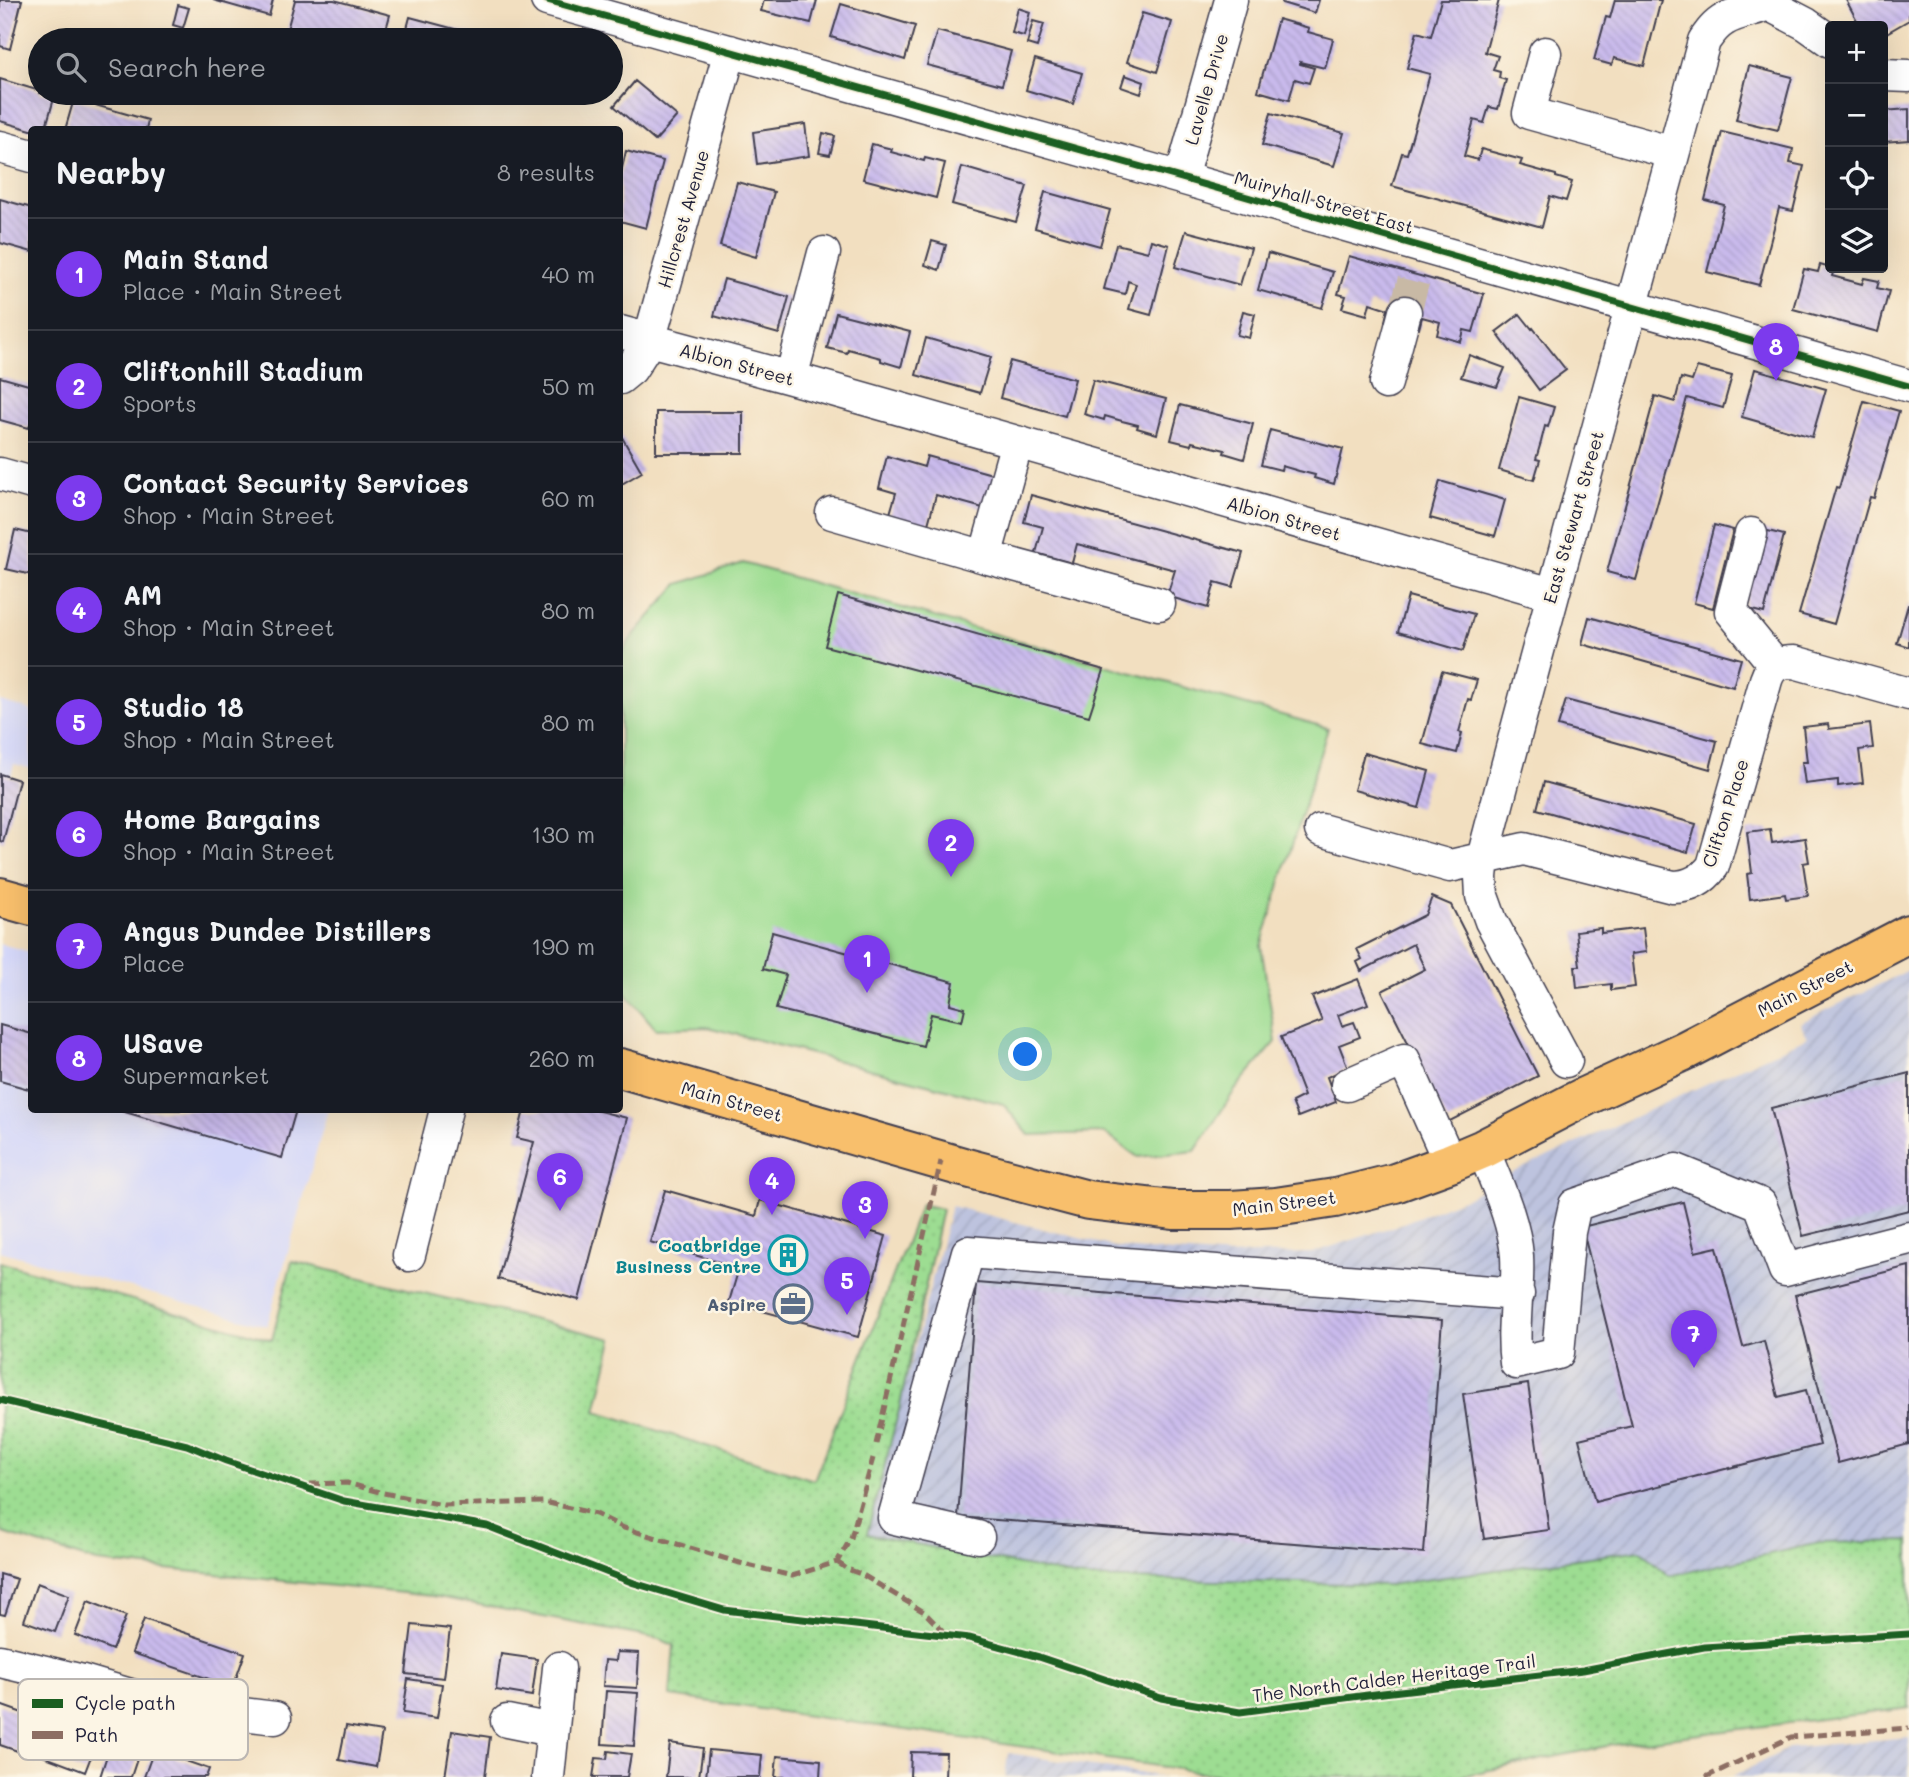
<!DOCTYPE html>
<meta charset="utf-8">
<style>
:root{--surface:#171b24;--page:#20242c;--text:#f1f3f6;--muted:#9ea1a6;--line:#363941;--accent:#7c3aed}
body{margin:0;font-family:Mali,sans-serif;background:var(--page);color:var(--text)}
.controls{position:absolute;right:21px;top:21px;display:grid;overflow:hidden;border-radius:7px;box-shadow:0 7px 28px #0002}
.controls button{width:63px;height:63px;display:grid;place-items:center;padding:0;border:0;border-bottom:2px solid var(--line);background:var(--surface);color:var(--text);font:35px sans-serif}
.you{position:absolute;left:1026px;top:1055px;width:24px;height:24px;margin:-18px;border:5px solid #fff;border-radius:50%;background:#1a73e8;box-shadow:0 0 0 10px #1a73e833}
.badge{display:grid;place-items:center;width:46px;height:46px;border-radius:50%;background:var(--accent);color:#fff;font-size:23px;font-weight:700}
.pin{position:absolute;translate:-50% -58px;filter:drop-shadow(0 2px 4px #0008)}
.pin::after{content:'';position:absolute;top:37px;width:24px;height:21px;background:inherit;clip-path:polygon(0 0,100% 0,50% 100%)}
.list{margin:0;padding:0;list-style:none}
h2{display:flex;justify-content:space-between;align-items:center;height:91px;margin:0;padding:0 28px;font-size:30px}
h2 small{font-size:23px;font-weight:400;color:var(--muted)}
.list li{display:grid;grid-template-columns:46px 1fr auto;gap:21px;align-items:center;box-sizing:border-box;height:112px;padding:0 28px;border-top:2px solid var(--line)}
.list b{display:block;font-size:26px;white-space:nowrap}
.list p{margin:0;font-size:23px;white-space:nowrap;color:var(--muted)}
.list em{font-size:23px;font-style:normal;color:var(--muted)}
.icon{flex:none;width:38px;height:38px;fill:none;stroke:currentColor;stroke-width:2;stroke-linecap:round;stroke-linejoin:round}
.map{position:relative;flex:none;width:1909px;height:1777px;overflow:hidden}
.search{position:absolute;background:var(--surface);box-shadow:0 7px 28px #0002;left:28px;top:28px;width:595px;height:77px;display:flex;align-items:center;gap:18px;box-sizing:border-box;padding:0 24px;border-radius:38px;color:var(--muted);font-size:26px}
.panel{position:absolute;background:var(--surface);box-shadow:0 7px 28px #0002;left:28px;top:126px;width:595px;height:987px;border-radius:7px}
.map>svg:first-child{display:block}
.built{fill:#d5d8f9}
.industrial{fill:url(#industrial-furrows)}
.green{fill:#9ddd92;stroke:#608066;stroke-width:2}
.park{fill:url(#park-dots);stroke:#608066;stroke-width:2}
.building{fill:url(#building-back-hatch)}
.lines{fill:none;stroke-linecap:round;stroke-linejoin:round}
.minor-tunnel{stroke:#c8b9a5;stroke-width:32;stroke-dasharray:32 16;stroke-linecap:butt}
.minor-casing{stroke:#413e4f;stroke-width:35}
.major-casing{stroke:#413e4f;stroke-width:42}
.minor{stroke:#fff;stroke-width:32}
.major{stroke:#f8bf6c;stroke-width:38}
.quiet{stroke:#8d6e63;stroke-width:5;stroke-dasharray:10 5;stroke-linecap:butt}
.cycleway-casing{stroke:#fcf5e5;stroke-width:11}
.cycleway{stroke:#1b5e20;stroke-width:7}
.labels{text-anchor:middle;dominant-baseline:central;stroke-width:5;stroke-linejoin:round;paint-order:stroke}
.street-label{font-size:18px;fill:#22223b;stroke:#fcf5e5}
.culture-label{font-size:18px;font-weight:bold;fill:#0d838f;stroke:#fcf5e5;text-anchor:end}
.service-label{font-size:18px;font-weight:bold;fill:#4e5e75;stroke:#fcf5e5;text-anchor:end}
.key{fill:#fcf5e5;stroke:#bbb6b2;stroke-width:2}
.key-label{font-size:19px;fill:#22223b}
</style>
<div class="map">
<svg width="1909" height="1777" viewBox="0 0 1909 1777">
<defs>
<pattern id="industrial-furrows" width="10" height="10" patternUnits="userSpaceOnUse" patternTransform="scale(1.75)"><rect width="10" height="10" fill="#bdc3de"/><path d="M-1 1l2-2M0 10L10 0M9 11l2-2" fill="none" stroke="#a2a7bf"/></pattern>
<pattern id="park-dots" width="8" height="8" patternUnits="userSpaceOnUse" patternTransform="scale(1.75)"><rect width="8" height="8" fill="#9ddd92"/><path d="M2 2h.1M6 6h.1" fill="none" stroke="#87bd7f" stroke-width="1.8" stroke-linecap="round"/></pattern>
<pattern id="building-back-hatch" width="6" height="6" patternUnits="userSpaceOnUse" patternTransform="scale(1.75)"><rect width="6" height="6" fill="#c9baec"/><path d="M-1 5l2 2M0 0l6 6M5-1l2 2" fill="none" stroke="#aca0cb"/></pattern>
</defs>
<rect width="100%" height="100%" fill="#fcf5e5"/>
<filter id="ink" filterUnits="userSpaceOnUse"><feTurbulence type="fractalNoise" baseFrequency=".0143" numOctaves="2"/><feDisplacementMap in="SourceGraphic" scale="14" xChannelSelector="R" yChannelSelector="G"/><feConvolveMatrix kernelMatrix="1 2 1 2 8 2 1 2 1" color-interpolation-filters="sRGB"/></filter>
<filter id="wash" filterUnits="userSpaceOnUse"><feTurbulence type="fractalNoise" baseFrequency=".00686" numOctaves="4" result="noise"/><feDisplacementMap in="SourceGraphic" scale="28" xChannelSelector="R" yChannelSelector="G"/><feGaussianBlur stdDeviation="1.57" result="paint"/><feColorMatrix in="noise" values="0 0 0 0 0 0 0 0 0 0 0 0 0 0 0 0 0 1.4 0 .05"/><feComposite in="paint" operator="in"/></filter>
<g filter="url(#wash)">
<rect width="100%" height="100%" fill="#f2dfc0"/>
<path class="built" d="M0,701L31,710V769L14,764L11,776L0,773Z
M0,944L31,952L32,1110H328L267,1326L0,1251Z"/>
<path class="industrial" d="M1909,970V1541L1819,1543L1668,1576L1641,1550L1388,1585L1079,1578L867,1534L951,1206L1119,1248L1217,1255L1312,1253L1398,1225L1466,1198L1514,1172L1808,1037L1800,1023Z
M1909,1737V1777H1732L1789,1748Z
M1008,1753L1164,1777H1005Z"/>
<path class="green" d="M743,563L1328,728L1261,946L1276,1042L1235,1090L1195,1151L1138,1157L1104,1133L1029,1135L1003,1104L708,1027L656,1029L620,987V656L632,637L678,584Z"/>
<path class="park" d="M921,1204L942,1209L899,1410L867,1534L1083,1578L1388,1585L1641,1550L1669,1576L1819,1543L1909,1541V1708L1612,1745L1456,1777H1234L670,1696L674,1645L659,1639L433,1596L97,1562L0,1532V1262L272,1340L292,1261L613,1339L596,1411L814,1480Z"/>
<g id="blocks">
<path class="building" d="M0,0H22L10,49L0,46Z
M213,0H273L269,16Z
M295,0H334L390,15L383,40H326L287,30Z
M764,0H817L811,23L761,11Z
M1283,0H1319L1315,13L1282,3Z
M1441,0H1499L1485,52L1498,56L1493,70L1500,72L1499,78L1506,80L1498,109L1489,107L1484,123L1474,120L1464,156L1478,160L1481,149L1522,160L1520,165L1556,175V177L1572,182L1566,201L1550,196L1542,227L1392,186L1402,153L1407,154L1430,74L1407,68L1417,32L1431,36Z
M1615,0H1661L1644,66L1614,58L1612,65L1594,60L1606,17L1610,18Z
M1846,0H1909V20L1883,35V26H1860Z
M841,4L915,26L905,60L831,37Z
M178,5L189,8L183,28L173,25Z
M1018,8L1030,12L1024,36L1012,33Z
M1142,13L1172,22L1157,72L1127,62Z
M410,17L477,35L475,40H404Z
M1278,19L1309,28L1308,32L1333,39L1325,68L1300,62V64L1314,68L1309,83L1295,79L1289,100L1258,91Z
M1033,21L1044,24L1037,47L1027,44Z
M937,31L1011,51L1002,85L927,65Z
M1035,59L1082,73L1073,104L1026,90Z
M1749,66L1792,77L1778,130L1736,120Z
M1125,75L1144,82L1141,94L1121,87Z
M0,79L40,91V93L55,95L45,130H31L0,121Z
M635,81L677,116L655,141L614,106Z
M74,99L148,120L146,130H65Z
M1909,109V140L1883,142V111Z
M1271,113L1344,133L1334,166L1262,145Z
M805,124L809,156L757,164L753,132Z
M1722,132L1793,149L1790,163L1804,166L1793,211L1779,208L1759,285L1707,272L1724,205L1705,200Z
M823,133L835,136L830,155L819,153Z
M872,144L892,149L891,152L924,161L925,158L945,163L936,198L863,179Z
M626,151L663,161L646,228L620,221V177Z
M962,167L1027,186L1016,222L952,204Z
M737,182L774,192L756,257L720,246Z
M1045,192L1110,210L1100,246L1035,228Z
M0,199L32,208V252L0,243Z
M1186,231L1251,248L1240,285L1175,267Z
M1151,240L1169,245L1151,315L1129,309L1136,284L1128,281L1125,294L1104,289L1116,244L1148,252Z
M932,241L946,245L939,270L925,265Z
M1268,253L1333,272L1322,308L1258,290Z
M1349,256L1484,294L1473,332L1464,330L1461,342L1437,335L1440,322L1433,320L1422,317L1419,329L1385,321L1388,309L1370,303L1367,315L1342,308L1346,296L1338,294Z
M1820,265L1834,269L1832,276L1862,284L1864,278L1879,281L1877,288L1889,291L1878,332L1793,309L1804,269L1818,272Z
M724,279L789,297L779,334L714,316Z
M1243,311L1255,314L1249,338L1237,335Z
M836,313L910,332L901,367L881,361V358L848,349L847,353L827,348Z
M1520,314L1532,329L1533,328L1566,370L1539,390L1496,332Z
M926,338L991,357L980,393L916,375Z
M1469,355L1505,368L1497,387L1461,377Z
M1010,361L1075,379L1065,416L1000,398Z
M1697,367L1732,376L1723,408L1687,398L1636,580L1607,572L1655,396L1675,402L1681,378L1692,381Z
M1755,369L1826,389L1812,437L1742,417Z
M0,377L32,386V419L29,428L0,420Z
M1093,380L1166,399L1157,434L1137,428L1138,425L1122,421L1105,416L1104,420L1084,414Z
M1519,397L1554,407L1548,427L1545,426L1541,442L1536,459L1540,460L1534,480L1499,470Z
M1864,401L1899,411L1874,498L1870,497L1834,624L1799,614L1836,487L1839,488Z
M1180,405L1253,424L1244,459L1224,453L1225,450L1192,442L1191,445L1171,440Z
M656,412H743V453H656Z
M1270,430L1343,449L1334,484L1314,478L1315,475L1299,471L1282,466L1281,470L1261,465Z
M620,434L642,472L620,485Z
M887,456L924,467L927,456L999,476L990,510L936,495L927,528L889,517L896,493L879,488Z
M1440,481L1505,500L1495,536L1430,518Z
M1031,495L1243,553L1233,587L1215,582L1208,608L1167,596L1175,570L1077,544L1072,563L1036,553L1043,527L1024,522Z
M1714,525L1733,530L1713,608L1694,603Z
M15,530L32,534V575L6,569Z
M1764,530L1784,535L1764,613L1744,608Z
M838,595L1104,670L1089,716L825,646Z
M1408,596L1474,614L1463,651L1398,632Z
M1908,605H1909V647L1897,643Z
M1589,617L1741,659L1733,687L1582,644Z
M1442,671L1477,680L1471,700L1468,699L1459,732L1462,733L1457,753L1422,744Z
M1566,700L1717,741L1710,769L1558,726Z
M1828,724L1829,729L1870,724L1873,748L1859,750L1863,783L1838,786V780L1805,784L1802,762H1807L1803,727Z
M1364,753L1429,771L1419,808L1354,790Z
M0,774L19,780L3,842L0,841Z
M1544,782L1696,824L1688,852L1537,809Z
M1770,829L1772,843L1805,838L1809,862L1803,863L1808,896L1786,899L1785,894L1750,899L1747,874L1752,873L1747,832Z
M1432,897L1451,905L1538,1076L1448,1122L1382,991L1425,969L1413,944L1361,971L1357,962L1362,959L1357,949L1425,915Z
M1601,928V933L1643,928L1646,952L1631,954L1635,987L1611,990V984L1577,988L1575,966H1580L1576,931Z
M772,932L954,982L950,1004L965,1008L962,1021L931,1014L923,1046L776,1009L786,975L763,969Z
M1358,979L1368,1004L1338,1015L1342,1026L1354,1022L1360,1037L1339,1045L1348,1068L1327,1077L1336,1102L1298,1117L1292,1102L1304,1096L1281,1037L1322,1021L1312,997Z
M0,1025L32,1034V1090L0,1081Z
M1909,1073V1210L1803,1236L1771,1108Z
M118,1110H296L282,1158Z
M524,1110H595L627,1118L579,1300L498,1279L534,1142L517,1138Z
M665,1190L756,1216L760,1200L886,1236L858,1337L729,1302L739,1268L650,1242Z
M1683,1202L1695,1252L1717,1247L1743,1347L1764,1341L1778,1397L1806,1390L1820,1445L1595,1502L1579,1439L1632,1426L1582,1227Z
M1909,1266V1444L1838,1463L1795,1295Z
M976,1283L1442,1320L1424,1553L958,1517Z
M1528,1384L1549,1530L1484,1539L1463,1394Z
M0,1574L17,1579L5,1615L0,1614Z
M37,1583L69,1595L55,1632L24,1621Z
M88,1601L126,1616L112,1650L75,1635Z
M144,1619L245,1653L233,1687L132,1653Z
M412,1625L450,1629L444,1678L406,1674Z
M617,1652L639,1653L637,1688L603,1686L605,1660L616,1661Z
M501,1654L537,1659L532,1696L496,1690Z
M408,1679L442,1684L437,1718L403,1713Z
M606,1691L638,1693L634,1746L602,1744Z
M0,1705L45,1721L32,1756L0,1745Z
M53,1721L98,1738L85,1772L40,1755Z
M346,1726L382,1732L376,1767L339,1760Z
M452,1731L490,1737L485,1777H445Z
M111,1743L139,1753L131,1777H100Z
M670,1743L703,1748L699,1777H666Z
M154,1750L209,1769L206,1777H144Z
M709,1750L762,1755L760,1777H706Z
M608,1751L631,1754L627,1777H593L596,1758L607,1759Z
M911,1752L946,1753L945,1777H910Z
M777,1756L821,1760L820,1777H775Z"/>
</g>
</g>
<g filter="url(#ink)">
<use href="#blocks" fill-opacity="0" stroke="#413e4f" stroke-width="2"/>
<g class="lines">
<path class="minor-tunnel" d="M1405,312L1415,275"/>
<g class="minor-casing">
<path id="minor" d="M547,0L1181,178L1909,386
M1768,4L1806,24L1830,41
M1545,53L1529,113L1673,153
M1883,75L1909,76
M0,147L32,156
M1181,178L1231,0
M620,332L791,378L1552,594
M620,378L631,369L649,341L730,51
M791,378L824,253
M1386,383L1405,312
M0,474L32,483
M832,513L985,557L1017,442
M1751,534L1731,611L1775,665
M985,557L1159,604
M1321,830L1450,866L1524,849L1673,887C1690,887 1703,880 1713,866L1766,680C1771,665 1779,662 1794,662L1909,694
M1566,1061L1491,921L1482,896L1481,877L1483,858C1554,585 1630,314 1704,41C1709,34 1715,25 1724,20C1739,10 1759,11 1773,0
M1347,1085L1404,1060L1450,1163
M1483,1149C1496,1183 1514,1219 1517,1256C1519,1292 1511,1328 1516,1363L1558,1353L1569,1232L1575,1205L1676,1170L1760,1204L1785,1270L1909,1238
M409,1255L446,1110
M978,1537L894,1518L968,1252L1518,1294
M0,1661L83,1681L161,1704L275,1718
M507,1721L552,1730
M548,1777L559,1668"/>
</g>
<g class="major-casing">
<path id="major" d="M0,897L32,906
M620,1068L963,1167L1088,1200L1173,1210H1231L1276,1207L1335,1198L1395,1183L1450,1163L1483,1149L1586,1096L1686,1050L1909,934"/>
</g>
<use href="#minor" class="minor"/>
<use href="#major" class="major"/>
<path class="quiet" d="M876,1444L941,1161
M310,1484L347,1483L379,1492L443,1505L544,1502L596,1514L624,1528L740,1563L792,1576L837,1562L851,1538L873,1458
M837,1562L847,1569L861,1574L924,1612L947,1635
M1706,1777L1791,1737L1909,1728"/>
<g class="cycleway-casing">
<path id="cycleway" d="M547,0L1181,178L1909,386
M0,1400L187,1445L226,1461L344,1501L487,1526L634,1583L724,1610L969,1638L1039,1657L1161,1698L1240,1712L1383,1693L1583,1670L1704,1647L1909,1634"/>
</g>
<use href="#cycleway" class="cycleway"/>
</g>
</g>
<defs>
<g id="building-ring" transform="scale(2.0125)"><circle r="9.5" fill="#fcf5e5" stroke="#0f9aa8" stroke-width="1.5"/><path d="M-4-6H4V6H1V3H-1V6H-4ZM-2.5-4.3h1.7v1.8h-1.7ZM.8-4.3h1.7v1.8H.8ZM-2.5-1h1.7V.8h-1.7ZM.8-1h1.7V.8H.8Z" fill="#0f9aa8"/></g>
<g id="office-ring" transform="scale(2.0125)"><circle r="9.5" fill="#fcf5e5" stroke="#5c6f8a" stroke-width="1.5"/><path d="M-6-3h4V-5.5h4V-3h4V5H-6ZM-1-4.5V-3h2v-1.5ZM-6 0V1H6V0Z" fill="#5c6f8a"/></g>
</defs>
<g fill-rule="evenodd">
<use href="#building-ring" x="788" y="1255"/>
<use href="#office-ring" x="793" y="1304"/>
</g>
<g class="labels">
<g class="street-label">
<text transform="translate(1206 89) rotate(-74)">Lavelle Drive</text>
<text transform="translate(1324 202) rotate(16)">Muiryhall Street East</text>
<text transform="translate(683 219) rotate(-74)">Hillcrest Avenue</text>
<text transform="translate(737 364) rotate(15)">Albion Street</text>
<text transform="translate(1573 517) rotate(-74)">East Stewart Street</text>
<text transform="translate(1284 518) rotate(16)">Albion Street</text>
<text transform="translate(1725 813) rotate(-72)">Clifton Place</text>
<text transform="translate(1805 988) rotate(-27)">Main Street</text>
<text transform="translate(732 1101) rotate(16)">Main Street</text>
<text transform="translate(1284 1203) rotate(-7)">Main Street</text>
<text transform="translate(1394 1678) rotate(-7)">The North Calder Heritage Trail</text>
</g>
<g class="culture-label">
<text x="761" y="1245">Coatbridge<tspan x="761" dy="21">Business Centre</tspan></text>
</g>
<g class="service-label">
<text x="766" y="1304">Aspire</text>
</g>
</g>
<rect x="18" y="1679" width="230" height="81" rx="10" class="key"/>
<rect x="32" y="1699" width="31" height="9" fill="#1b5e20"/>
<rect x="32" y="1731" width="31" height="8" fill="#8d6e63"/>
<g class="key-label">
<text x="75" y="1710">Cycle path</text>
<text x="75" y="1742">Path</text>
</g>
</svg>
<div class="controls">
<button>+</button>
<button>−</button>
<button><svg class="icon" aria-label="locate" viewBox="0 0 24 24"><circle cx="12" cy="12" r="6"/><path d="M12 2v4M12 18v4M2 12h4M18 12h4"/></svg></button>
<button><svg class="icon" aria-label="layers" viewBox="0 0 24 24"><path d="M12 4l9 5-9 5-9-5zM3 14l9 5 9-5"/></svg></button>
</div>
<div class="you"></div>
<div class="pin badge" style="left:867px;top:993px">1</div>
<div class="pin badge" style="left:951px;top:877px">2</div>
<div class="pin badge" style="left:865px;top:1239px">3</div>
<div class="pin badge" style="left:772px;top:1215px">4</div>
<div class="pin badge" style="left:847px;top:1315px">5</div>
<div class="pin badge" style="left:560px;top:1211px">6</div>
<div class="pin badge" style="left:1694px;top:1368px">7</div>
<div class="pin badge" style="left:1776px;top:381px">8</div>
<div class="search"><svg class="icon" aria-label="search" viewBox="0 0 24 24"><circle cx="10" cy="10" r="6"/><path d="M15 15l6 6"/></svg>Search here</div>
<section class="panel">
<h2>Nearby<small>8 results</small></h2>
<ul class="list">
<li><span class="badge">1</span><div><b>Main Stand</b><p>Place · Main Street</p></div><em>40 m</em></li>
<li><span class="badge">2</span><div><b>Cliftonhill Stadium</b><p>Sports</p></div><em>50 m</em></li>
<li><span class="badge">3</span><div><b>Contact Security Services</b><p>Shop · Main Street</p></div><em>60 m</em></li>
<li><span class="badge">4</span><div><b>AM</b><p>Shop · Main Street</p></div><em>80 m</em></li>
<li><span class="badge">5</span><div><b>Studio 18</b><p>Shop · Main Street</p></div><em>80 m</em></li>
<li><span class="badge">6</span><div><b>Home Bargains</b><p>Shop · Main Street</p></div><em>130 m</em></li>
<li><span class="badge">7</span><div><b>Angus Dundee Distillers</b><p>Place</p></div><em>190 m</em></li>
<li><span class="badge">8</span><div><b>USave</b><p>Supermarket</p></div><em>260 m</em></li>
</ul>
</section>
</div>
